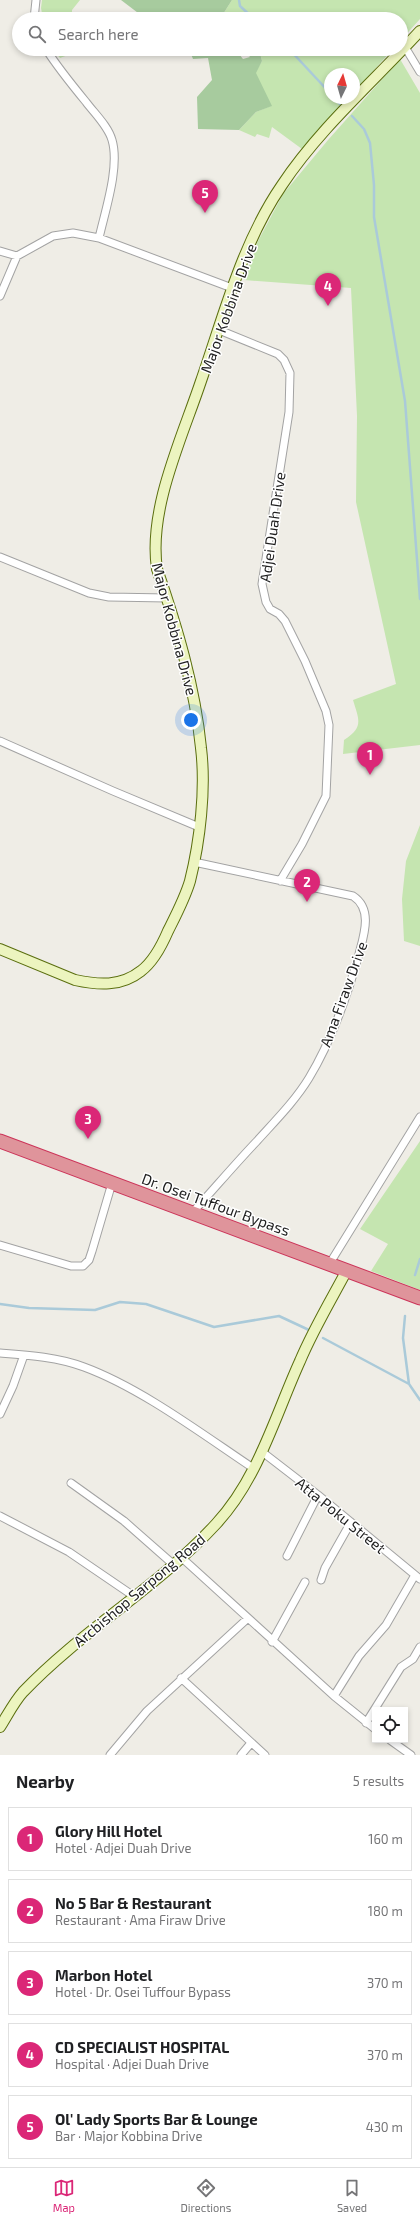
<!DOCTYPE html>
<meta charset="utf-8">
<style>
:root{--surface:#fff;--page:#f2f2f2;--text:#202124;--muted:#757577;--line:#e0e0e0;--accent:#db2777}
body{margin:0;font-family:"Exo 2",sans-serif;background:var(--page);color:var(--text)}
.controls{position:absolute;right:12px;bottom:12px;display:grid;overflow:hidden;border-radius:0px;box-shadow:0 2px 6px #0003}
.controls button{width:36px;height:36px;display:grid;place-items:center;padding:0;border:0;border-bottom:1px solid var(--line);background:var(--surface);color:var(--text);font:20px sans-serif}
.compass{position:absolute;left:324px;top:68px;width:36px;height:36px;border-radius:50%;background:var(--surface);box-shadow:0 2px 6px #0003;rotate:5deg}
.you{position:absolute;left:191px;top:720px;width:14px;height:14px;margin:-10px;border:3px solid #fff;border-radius:50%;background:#1a73e8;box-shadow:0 0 0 6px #1a73e833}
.badge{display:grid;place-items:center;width:26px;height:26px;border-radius:50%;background:var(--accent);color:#fff;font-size:13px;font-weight:700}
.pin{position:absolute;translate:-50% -33px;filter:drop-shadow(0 1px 2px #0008)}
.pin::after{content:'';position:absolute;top:21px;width:14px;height:12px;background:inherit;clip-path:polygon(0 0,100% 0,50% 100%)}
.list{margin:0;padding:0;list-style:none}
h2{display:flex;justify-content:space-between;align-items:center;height:52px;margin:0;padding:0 16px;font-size:17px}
h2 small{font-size:13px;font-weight:400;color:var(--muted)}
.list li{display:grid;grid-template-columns:26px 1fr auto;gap:12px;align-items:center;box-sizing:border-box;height:64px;margin:0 8px 8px;padding:0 8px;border:1px solid var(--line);border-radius:0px}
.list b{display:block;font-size:15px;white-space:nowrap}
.list p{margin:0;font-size:13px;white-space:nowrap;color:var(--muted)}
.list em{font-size:13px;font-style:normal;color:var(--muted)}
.icon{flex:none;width:22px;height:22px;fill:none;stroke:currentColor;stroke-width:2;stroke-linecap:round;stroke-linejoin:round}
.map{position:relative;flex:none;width:420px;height:1755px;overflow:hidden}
.search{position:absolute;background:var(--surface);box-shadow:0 2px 6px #0003;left:12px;right:12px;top:12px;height:44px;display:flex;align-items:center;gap:10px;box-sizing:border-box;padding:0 14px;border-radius:22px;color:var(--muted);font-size:15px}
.sheet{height:412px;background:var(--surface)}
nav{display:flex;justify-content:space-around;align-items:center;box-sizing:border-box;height:56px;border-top:1px solid var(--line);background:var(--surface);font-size:11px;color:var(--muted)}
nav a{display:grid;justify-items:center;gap:2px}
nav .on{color:var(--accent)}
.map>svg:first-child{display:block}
.grass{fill:#c5e5b0}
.forest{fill:#a7cb9e}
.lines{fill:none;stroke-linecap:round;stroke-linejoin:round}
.stream{stroke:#aacad9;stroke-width:2.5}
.street-casing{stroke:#a3a3a3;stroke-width:9}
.secondary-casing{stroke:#5a6e0e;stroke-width:12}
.highway-casing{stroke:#cc3459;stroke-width:15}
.street{stroke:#fff;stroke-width:7}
.secondary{stroke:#ecf4bf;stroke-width:10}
.highway{stroke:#df949b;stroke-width:13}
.labels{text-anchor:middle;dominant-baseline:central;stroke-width:3;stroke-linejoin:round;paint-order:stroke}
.street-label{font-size:15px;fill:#1f1f1f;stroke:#fff}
</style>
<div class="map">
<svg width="420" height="1755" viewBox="0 0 420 1755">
<rect width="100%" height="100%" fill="#efede6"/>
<path class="grass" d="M42,0H80L72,10V19H43L41,8Z
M232,0H420V19L401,40V19H220Z
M53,49H69L68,55L60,58Z
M259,49H393L354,92V74H330V98H349L302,149L272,127L269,138L257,134L255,137L239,130L256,112L271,106L255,73L262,61Z
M400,59L420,93V745L343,754L344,740C364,727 359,720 353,700L396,684L356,502L357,416L351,288L244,280L257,243L283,194L328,140Z
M420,825V946L404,941L402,899L406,861Z
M420,1141V1290L371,1271L388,1244L360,1229Z"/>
<path class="forest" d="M121,0H232L220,19H146Z
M189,49H235L243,59L250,57L243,49H259L262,61L256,73L272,106L256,112L239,130L198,129L197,97L212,80L208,58L193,59Z"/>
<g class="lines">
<path class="stream" d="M239,0L240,6L254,19
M289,49L330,93
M334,98L341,105
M352,116L364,129L370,143L374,185V217L405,401L420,599
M415,1275L420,1259
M0,1304L29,1308L95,1310L120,1302L146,1304L214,1327L279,1316L309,1330
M405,1316L403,1338L409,1384
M323,1338L409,1384L420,1400"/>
<g class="street-casing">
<path id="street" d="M34,19L36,0
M405,47L420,72
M46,49C58,68 72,85 86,102C95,114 108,126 112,140C120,167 105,211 99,238
M0,251L17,256L53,236L73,233L99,238L232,288
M0,296L17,256
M219,330L278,354L284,360L290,373L289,412L262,584L266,602L270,609L279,614L285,621L305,661L326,711L329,725L326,796L302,844L280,881
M0,557L89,593L109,597L167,598
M0,741L113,791L199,827
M192,1213C214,1189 235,1164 257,1141C275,1121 295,1101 309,1078C332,1040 347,997 359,954C364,935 373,909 353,896L194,862
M0,1245L71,1266H83L89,1260L92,1251L112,1183
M330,1263L420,1117
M0,1353C27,1355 58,1357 84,1367C141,1388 202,1434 253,1468
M0,1414L13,1386L24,1355
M261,1451L318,1495L420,1579
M71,1483L124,1521L174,1565
M0,1516L69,1552L135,1597
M287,1556L318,1495
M182,1558L334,1696L375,1729
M321,1580L325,1568L351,1522
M272,1642L305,1582
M181,1678L265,1755
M334,1696L359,1656L386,1625L415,1575
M366,1723L401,1667L413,1659L420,1647
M390,1740L411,1755
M110,1755L147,1711L247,1619
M241,1755L251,1743"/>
</g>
<g class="secondary-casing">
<path id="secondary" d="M0,949L75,980C98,985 121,987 141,971C153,962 162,945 168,931C176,915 185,898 190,881C200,841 206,789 201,748C195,687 177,627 157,569C148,509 182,438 201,381C224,315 242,243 282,185C319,129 375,80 420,31
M0,1727C7,1716 14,1702 23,1692C82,1630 158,1587 216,1524C258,1479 275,1416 300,1361C313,1330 331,1300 347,1270"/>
</g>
<g class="highway-casing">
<path id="highway" d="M0,1141L420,1298"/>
</g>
<use href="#street" class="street"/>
<use href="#secondary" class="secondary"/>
<use href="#highway" class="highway"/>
</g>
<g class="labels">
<g class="street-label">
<text transform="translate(228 308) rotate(-70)">Major Kobbina Drive</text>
<text transform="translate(272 527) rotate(-82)">Adjei Duah Drive</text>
<text transform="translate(175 629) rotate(75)">Major Kobbina Drive</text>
<text transform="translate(343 994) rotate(-70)">Ama Firaw Drive</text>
<text transform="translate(216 1204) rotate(20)">Dr. Osei Tuffour Bypass</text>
<text transform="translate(341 1515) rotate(39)">Atta Poku Street</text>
<text transform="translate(139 1590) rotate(-40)">Arcbishop Sarpong Road</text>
</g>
</g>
</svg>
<div class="controls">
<button><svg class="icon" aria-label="locate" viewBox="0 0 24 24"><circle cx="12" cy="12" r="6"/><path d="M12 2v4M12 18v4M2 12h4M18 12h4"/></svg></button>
</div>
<svg class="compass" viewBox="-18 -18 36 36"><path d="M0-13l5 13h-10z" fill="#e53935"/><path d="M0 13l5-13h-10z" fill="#757577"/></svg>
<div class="you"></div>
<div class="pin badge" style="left:370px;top:775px">1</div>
<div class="pin badge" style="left:307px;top:902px">2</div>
<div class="pin badge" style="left:88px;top:1139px">3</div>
<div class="pin badge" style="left:328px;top:306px">4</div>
<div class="pin badge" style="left:205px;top:213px">5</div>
<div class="search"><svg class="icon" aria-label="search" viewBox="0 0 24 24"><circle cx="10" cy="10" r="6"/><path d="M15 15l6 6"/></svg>Search here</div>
</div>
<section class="sheet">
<h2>Nearby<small>5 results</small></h2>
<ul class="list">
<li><span class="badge">1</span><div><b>Glory Hill Hotel</b><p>Hotel · Adjei Duah Drive</p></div><em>160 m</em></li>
<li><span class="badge">2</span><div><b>No 5 Bar &amp; Restaurant</b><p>Restaurant · Ama Firaw Drive</p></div><em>180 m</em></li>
<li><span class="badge">3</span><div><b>Marbon Hotel</b><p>Hotel · Dr. Osei Tuffour Bypass</p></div><em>370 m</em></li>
<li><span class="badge">4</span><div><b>CD SPECIALIST HOSPITAL</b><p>Hospital · Adjei Duah Drive</p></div><em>370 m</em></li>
<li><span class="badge">5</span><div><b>Ol' Lady Sports Bar &amp; Lounge</b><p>Bar · Major Kobbina Drive</p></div><em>430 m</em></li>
</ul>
</section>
<nav>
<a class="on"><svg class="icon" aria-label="map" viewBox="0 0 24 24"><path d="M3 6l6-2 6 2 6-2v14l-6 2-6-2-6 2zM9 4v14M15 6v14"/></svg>Map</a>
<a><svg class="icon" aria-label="directions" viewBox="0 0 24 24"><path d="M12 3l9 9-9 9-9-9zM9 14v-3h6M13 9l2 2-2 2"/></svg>Directions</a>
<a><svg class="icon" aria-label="saved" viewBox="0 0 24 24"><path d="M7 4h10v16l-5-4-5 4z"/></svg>Saved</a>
</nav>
